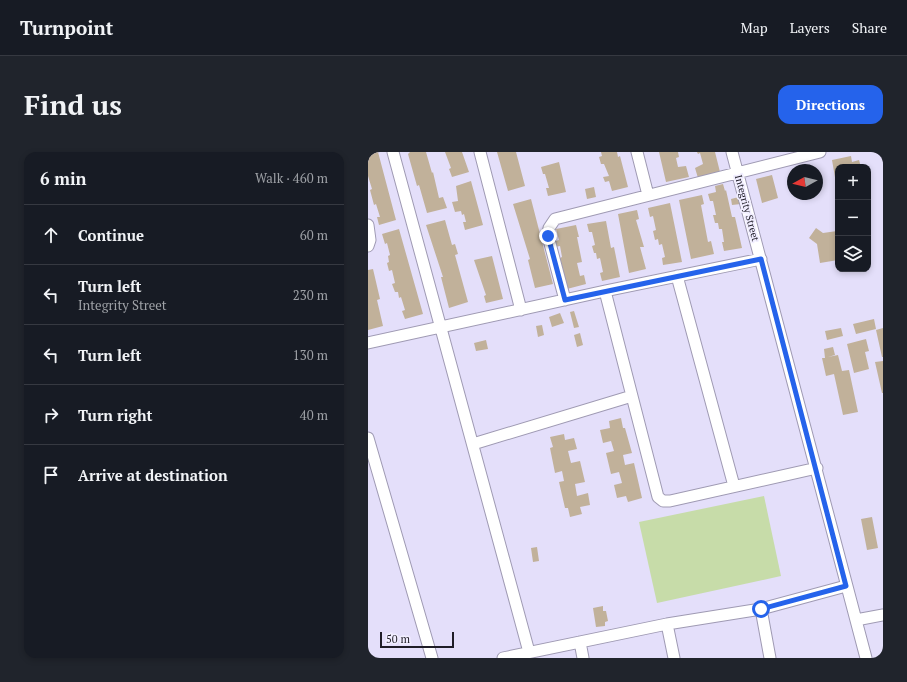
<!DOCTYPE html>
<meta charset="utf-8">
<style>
:root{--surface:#171b24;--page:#20242c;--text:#f1f3f6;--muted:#9ea1a6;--line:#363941;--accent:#2563eb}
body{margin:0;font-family:"PT Serif",serif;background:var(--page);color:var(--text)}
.controls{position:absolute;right:12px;top:12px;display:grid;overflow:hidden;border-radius:8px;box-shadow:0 2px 6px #0003}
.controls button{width:36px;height:36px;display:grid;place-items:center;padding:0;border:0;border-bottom:1px solid var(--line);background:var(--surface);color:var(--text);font:20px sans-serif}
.compass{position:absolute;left:419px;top:12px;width:36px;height:36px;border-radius:50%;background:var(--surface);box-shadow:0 2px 6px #0003;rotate:262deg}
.scale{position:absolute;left:12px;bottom:10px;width:74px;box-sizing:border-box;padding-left:4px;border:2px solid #1f1d27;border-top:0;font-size:11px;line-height:14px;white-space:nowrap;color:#1f1d27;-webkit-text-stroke:3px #f1eeff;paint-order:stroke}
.stop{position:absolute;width:12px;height:12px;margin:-9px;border:3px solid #2563eb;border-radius:50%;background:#fff}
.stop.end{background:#2563eb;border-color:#fff;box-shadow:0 1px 4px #0008}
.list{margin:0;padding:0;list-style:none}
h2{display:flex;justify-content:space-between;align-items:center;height:52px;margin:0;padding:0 16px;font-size:17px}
h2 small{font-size:13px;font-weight:400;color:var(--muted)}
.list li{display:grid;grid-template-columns:26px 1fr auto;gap:12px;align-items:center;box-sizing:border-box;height:60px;padding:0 16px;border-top:1px solid var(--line)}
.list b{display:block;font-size:15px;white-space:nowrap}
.list p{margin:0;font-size:13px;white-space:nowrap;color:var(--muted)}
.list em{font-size:13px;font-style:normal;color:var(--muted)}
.icon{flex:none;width:22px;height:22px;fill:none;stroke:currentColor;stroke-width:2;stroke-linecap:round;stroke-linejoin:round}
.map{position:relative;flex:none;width:515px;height:506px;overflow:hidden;border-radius:12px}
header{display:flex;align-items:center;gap:24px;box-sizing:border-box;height:56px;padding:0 20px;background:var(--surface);border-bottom:1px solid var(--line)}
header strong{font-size:19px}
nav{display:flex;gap:22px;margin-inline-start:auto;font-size:14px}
.intro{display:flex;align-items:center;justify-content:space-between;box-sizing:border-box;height:96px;padding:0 24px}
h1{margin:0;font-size:28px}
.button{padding:10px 18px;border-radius:12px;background:var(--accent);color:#fff;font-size:14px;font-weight:700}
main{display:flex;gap:24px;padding:0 24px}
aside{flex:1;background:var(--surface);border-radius:12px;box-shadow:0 2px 6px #0003}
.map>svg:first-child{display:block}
.green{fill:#c7dca9}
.building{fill:#c1b19a}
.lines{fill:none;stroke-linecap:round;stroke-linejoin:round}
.minor-casing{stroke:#9f9ab3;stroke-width:13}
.minor{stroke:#fff;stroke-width:11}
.route{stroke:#2563eb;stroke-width:5}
.labels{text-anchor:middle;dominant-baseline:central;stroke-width:3.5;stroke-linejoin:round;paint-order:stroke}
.street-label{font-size:10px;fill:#1f1d27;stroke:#f1eeff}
</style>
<header>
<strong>Turnpoint</strong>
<nav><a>Map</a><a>Layers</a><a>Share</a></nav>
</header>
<div class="intro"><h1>Find us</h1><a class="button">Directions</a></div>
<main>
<aside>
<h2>6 min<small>Walk · 460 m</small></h2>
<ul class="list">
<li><svg class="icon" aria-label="ahead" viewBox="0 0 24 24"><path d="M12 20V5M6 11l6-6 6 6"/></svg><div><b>Continue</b></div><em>60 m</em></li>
<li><svg class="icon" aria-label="left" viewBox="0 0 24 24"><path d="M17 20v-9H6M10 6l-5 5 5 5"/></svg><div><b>Turn left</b><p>Integrity Street</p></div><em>230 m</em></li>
<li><svg class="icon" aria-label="left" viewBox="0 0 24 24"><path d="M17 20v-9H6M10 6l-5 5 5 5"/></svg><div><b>Turn left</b></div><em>130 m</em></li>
<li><svg class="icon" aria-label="right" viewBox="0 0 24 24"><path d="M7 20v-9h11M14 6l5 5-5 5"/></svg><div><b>Turn right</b></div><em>40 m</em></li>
<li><svg class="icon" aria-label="arrive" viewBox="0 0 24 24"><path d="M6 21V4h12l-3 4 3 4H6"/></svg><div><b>Arrive at destination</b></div></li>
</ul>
</aside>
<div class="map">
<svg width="515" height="506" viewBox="0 0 515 506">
<rect width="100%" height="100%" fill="#e4dffa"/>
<path class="green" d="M396,344L413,424L289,451L271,370Z"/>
<path class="building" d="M0,0H10L28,68L11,73L9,65H12L8,52L6,53L2,38L4,37L0,24Z
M42,0H58L64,21L65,20L71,46L75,45L79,56L59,61L51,33L49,34L40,2Z
M77,0H94L101,20L84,25L81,17L83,16Z
M129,0H148L157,34L140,39Z
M233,0H249L250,5L252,4L260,35L244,39L241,29L237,30L235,25L241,24L236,12H233L231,5L234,4Z
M291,0H310L311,5L308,6L310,15L318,14L321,25L298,30Z
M329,0H347L352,20L330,26L327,16L335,12L332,1L330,2Z
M483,4L484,10L491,8L493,15H470L469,37L464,8Z
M191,10L198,40L180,44L178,36H181L177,22H175L173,15Z
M404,23L410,46L394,51L388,27Z
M103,29L115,73L97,78L95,70H98L96,62L94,63L93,59L87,60L84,50L90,49L88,34Z
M355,32L357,39L358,38L364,65H367L374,96L356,99L354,90H356L354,77H351L350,71H347L345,63H348L345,49H342L340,42L348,40L347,34Z
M226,35L228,45L219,47L217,37Z
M334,43L336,52L333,53L340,90L343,89L346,102L323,107L311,48Z
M371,45L373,52L364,53L363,47Z
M163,47L185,132L167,136L160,108L162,107L145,52Z
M302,51L314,110L295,113L294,106L297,105L294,92L291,93L290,87L287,88L285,79L288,78L285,64L282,65L280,56Z
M269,58L271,67L268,68L276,95H272L278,117L261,121L250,62Z
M77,68L84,93L87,92L90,102L87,103L100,150L81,156L73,125H75L58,73Z
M238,69L243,96L246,95L252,125L234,129L232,121L235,120L232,106L229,107L228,101H226L224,94L227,93L224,80H221L219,72Z
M208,73L211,85H209L214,110L209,111L212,124L216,123L218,132L199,137L192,106L194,105L192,94L187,95L185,90L191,88L188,77Z
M448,76L455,81L469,79L470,108L452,111L449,92L441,86Z
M31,77L55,162L37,167L34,159L37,158L33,145L31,146L30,140H27L24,132L27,131L24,118L21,119L19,111L21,110L20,104L22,103L19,91L17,92L14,82Z
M124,104L135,147L118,151L116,144L118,143L106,108Z
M5,117L12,147L9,148L15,174L0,178V118Z
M206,159L211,175L206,176L202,160Z
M192,161L196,171L184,175L181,165Z
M506,167L508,177L488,182L485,172Z
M174,173L176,183L170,185L168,174Z
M473,176L475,184L459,188L457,179Z
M515,176V205H514L508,178Z
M212,181L215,193L209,195L206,183Z
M498,187L501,199L497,200L501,217L486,221L479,192Z
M118,188L120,197L108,199L106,191Z
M465,195L467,203L460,205L470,203L474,219L481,218L490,260L475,263L466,222L458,224L454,206H457L456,197Z
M515,209V241H514L507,210Z
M253,266L255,276H257L264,301L255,303L257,313L266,311L274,346L260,350L258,344L249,346L246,333L254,331L251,320L243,322L238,301L246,299L243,289L235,291L232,278L242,276L241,269Z
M196,282L197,288L206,286L209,297L200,299L203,311L212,309L217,330L207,332L209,344L220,341L222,353L212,355L214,362L202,365L200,356H197L191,330L196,329L194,319L187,321L182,296L185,295L182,285Z
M504,365L510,396L499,398L493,367Z
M169,395L171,409L165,410L163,396Z
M235,454V459H238L240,469L237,470V474L228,475L225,456Z"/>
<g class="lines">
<g class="minor-casing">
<path id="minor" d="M25,0L161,500
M112,0L153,158
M269,0L280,43
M364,0L498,506
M0,73L2,88L0,94
M309,124L366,334
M197,148L180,84L181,76L187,67L452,0
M0,191L237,139L393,107
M264,244L290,345L295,349H302L449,316
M0,286L64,506
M105,292L264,244L237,139
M393,457L402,506
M488,468L515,463
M299,472L306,506
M212,490L215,506
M135,506L299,472L393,457L478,434"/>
</g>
<use href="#minor" class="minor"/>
</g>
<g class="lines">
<path class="route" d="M180,84L197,148L393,107L478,434L393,457"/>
</g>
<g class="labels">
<g class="street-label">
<text transform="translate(379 56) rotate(75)">Integrity Street</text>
</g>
</g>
</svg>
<div class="controls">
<button>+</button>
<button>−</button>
<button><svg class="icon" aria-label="layers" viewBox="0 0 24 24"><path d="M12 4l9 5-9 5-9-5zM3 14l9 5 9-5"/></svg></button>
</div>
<svg class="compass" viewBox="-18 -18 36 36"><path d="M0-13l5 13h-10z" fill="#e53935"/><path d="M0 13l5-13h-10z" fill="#9ea1a6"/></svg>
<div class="scale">50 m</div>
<div class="stop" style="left:393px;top:457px"></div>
<div class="stop end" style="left:180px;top:84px"></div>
</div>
</main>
